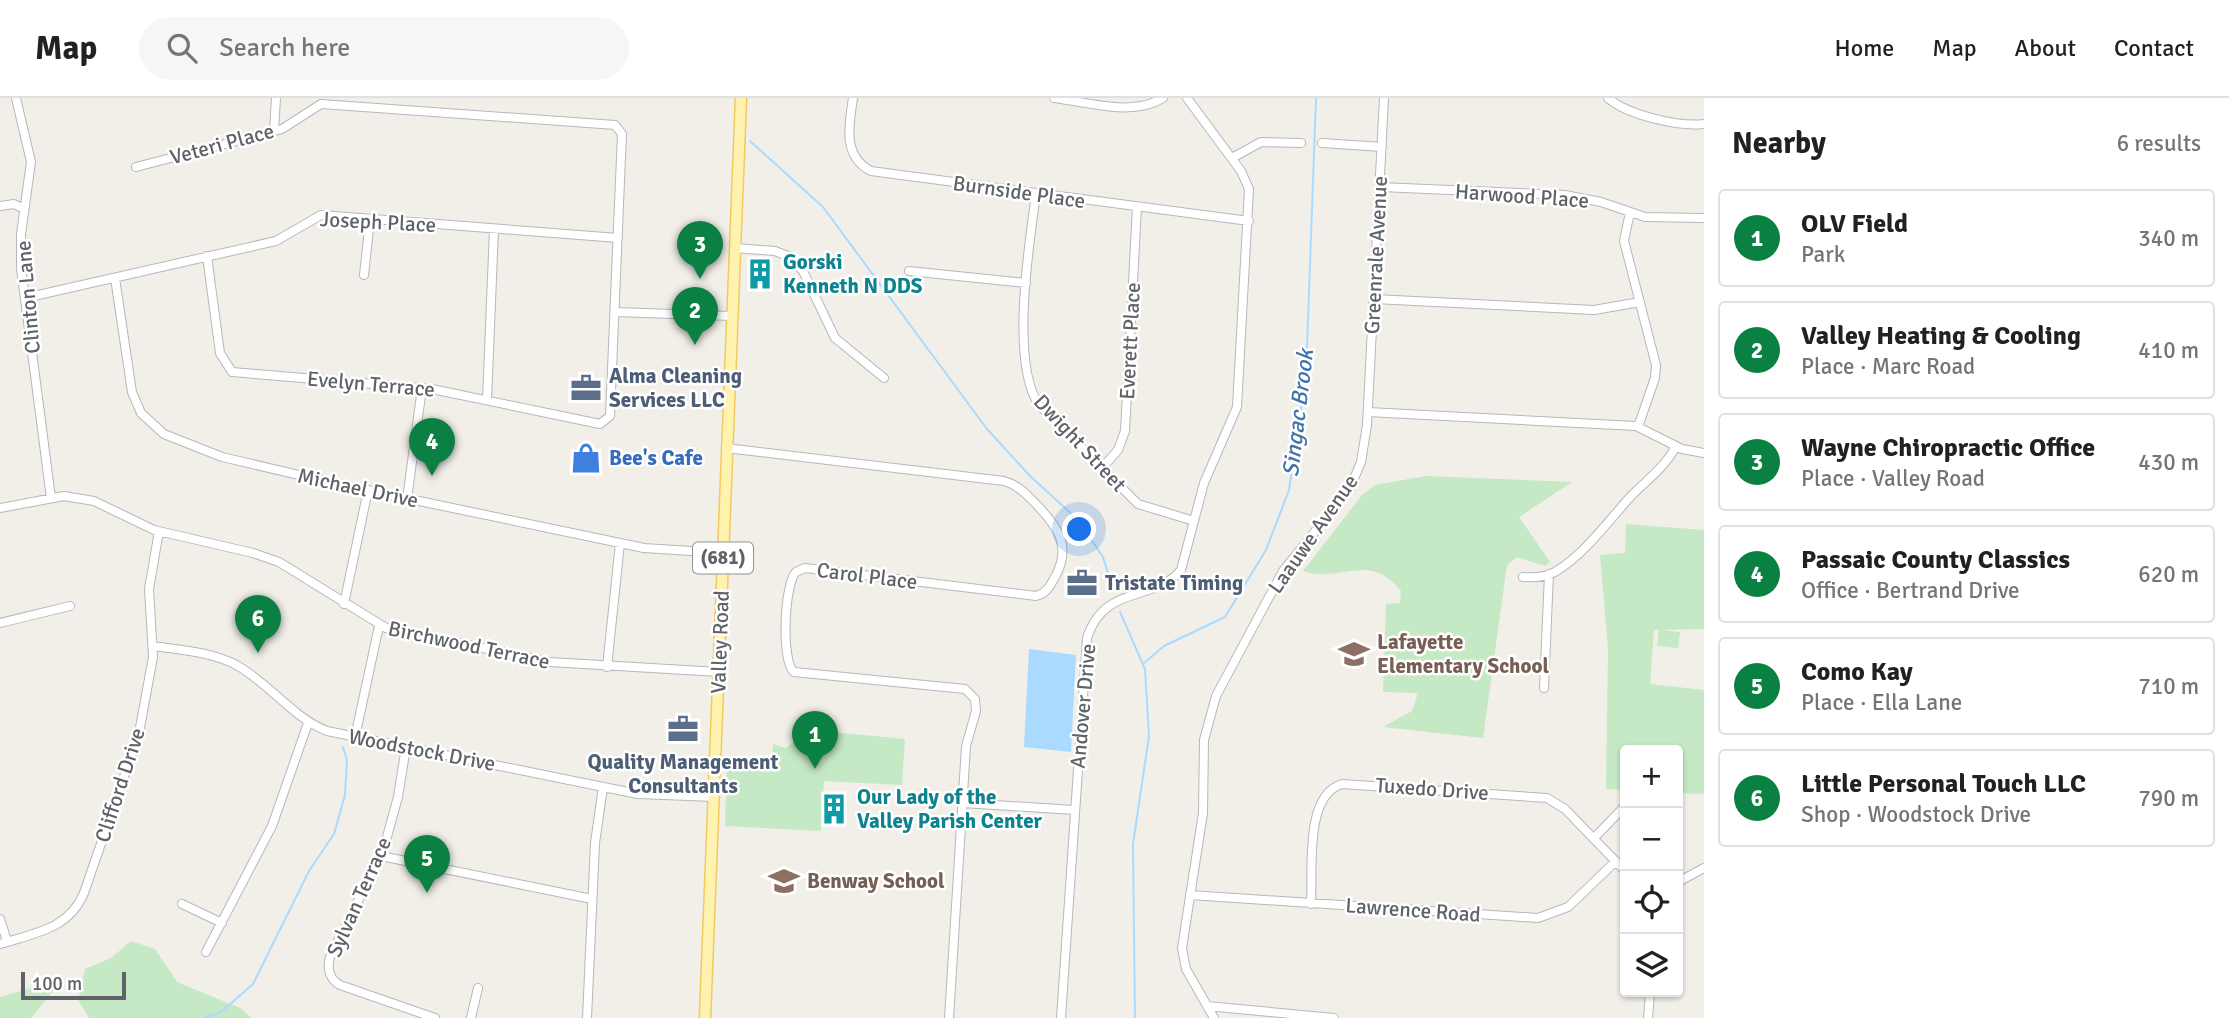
<!DOCTYPE html>
<meta charset="utf-8">
<style>
:root{--surface:#fff;--page:#f6f6f6;--text:#202124;--muted:#757577;--line:#e0e0e0;--accent:#0b8043}
body{margin:0;font-family:Signika,sans-serif;background:var(--page);color:var(--text)}
.controls{position:absolute;right:21px;bottom:21px;display:grid;overflow:hidden;border-radius:7px;box-shadow:0 2px 5px #0004}
.controls button{width:63px;height:63px;display:grid;place-items:center;padding:0;border:0;border-bottom:2px solid var(--line);background:var(--surface);color:var(--text);font:35px sans-serif}
.scale{position:absolute;left:21px;bottom:18px;width:105px;box-sizing:border-box;padding-left:7px;border:4px solid #5f6368;border-top:0;font-size:19px;line-height:24px;white-space:nowrap;color:#5f6368;-webkit-text-stroke:5px #fff;paint-order:stroke}
.you{position:absolute;left:1080px;top:432px;width:24px;height:24px;margin:-18px;border:5px solid #fff;border-radius:50%;background:#1a73e8;box-shadow:0 0 0 10px #1a73e833}
.badge{display:grid;place-items:center;width:46px;height:46px;border-radius:50%;background:var(--accent);color:#fff;font-size:23px;font-weight:700}
.pin{position:absolute;translate:-50% -58px;filter:drop-shadow(0 2px 4px #0008)}
.pin::after{content:'';position:absolute;top:37px;width:24px;height:21px;background:inherit;clip-path:polygon(0 0,100% 0,50% 100%)}
.list{margin:0;padding:0;list-style:none}
h2{display:flex;justify-content:space-between;align-items:center;height:91px;margin:0;padding:0 28px;font-size:30px}
h2 small{font-size:23px;font-weight:400;color:var(--muted)}
.list li{display:grid;grid-template-columns:46px 1fr auto;gap:21px;align-items:center;box-sizing:border-box;height:98px;margin:0 14px 14px;padding:0 14px;border:2px solid var(--line);border-radius:7px}
.list b{display:block;font-size:26px;white-space:nowrap}
.list p{margin:0;font-size:23px;white-space:nowrap;color:var(--muted)}
.list em{font-size:23px;font-style:normal;color:var(--muted)}
.icon{flex:none;width:38px;height:38px;fill:none;stroke:currentColor;stroke-width:2;stroke-linecap:round;stroke-linejoin:round}
.map{position:relative;flex:none;width:1704px;height:920px;overflow:hidden}
header{display:flex;align-items:center;gap:42px;box-sizing:border-box;height:98px;padding:0 35px;background:var(--surface);border-bottom:2px solid var(--line)}
header strong{font-size:33px}
nav{display:flex;gap:38px;margin-inline-start:auto;font-size:24px}
.search{width:490px;height:63px;background:var(--page);display:flex;align-items:center;gap:18px;box-sizing:border-box;padding:0 24px;border-radius:38px;color:var(--muted);font-size:26px}
main{display:flex}
aside{flex:1;background:var(--surface)}
.map>svg:first-child{display:block}
.green{fill:#c5e8c5}
.water{fill:#aadaff}
.lines{fill:none;stroke-linecap:round;stroke-linejoin:round}
.stream{stroke:#aadaff;stroke-width:2}
.minor-casing{stroke:#b5b8bc;stroke-width:10}
.major-casing{stroke:#f2c960;stroke-width:13}
.minor{stroke:#fff;stroke-width:8}
.major{stroke:#fff2af;stroke-width:10}
.labels{text-anchor:middle;dominant-baseline:central;stroke-width:5;stroke-linejoin:round;paint-order:stroke}
.shield{fill:#fff;stroke:#8f9295;stroke-width:2}
.shield-label{font-size:19px;font-weight:bold;fill:#5f6368}
.street-label{font-size:21px;fill:#5f6368;stroke:#fff}
.culture-label{font-size:21px;font-weight:bold;fill:#0d838f;stroke:#fff;text-anchor:start}
.service-label{font-size:21px;font-weight:bold;fill:#4e5e75;stroke:#fff;text-anchor:start}
.shop-label{font-size:21px;font-weight:bold;fill:#366cbe;stroke:#fff;text-anchor:start}
.education-label{font-size:21px;font-weight:bold;fill:#785e54;stroke:#fff;text-anchor:start}
.water-label{font-size:23px;font-style:italic;fill:#4174aa;stroke:#fff}
</style>
<header>
<strong>Map</strong>
<div class="search"><svg class="icon" aria-label="search" viewBox="0 0 24 24"><circle cx="10" cy="10" r="6"/><path d="M15 15l6 6"/></svg>Search here</div>
<nav><a>Home</a><a>Map</a><a>About</a><a>Contact</a></nav>
</header>
<main>
<div class="map">
<svg width="1704" height="920" viewBox="0 0 1704 920">
<rect width="100%" height="100%" fill="#f1efe8"/>
<path class="green" d="M1426,378L1572,384L1519,419L1550,464L1545,468L1517,459L1507,467L1483,640L1383,629L1412,613L1418,595L1383,594L1386,506L1400,505L1401,493C1369,452 1340,486 1303,473L1362,397L1375,387Z
M1626,426L1704,432V531L1661,532L1680,534L1678,550L1657,548L1659,532H1654L1650,586L1704,592V696L1678,695V652H1625V692L1606,691L1608,550L1600,457L1625,455Z
M812,632L905,641L902,687L824,683L821,733L725,728L727,658L772,660L773,646L785,650C795,645 800,635 812,632Z
M131,843L155,851L177,884L240,910L252,920H89L78,902L85,871L111,860Z
M63,881L31,920H0V899Z"/>
<path class="water" d="M1029,551L1076,557L1071,654L1024,649Z"/>
<g class="lines">
<path class="stream" d="M750,43L823,109L987,331L1030,378L1078,422L1103,459L1113,492
M1120,514L1145,571L1149,638L1133,746L1135,920
M1143,566L1164,548L1225,519L1266,452L1289,392L1306,277L1316,0
M203,920L220,915L253,886L309,773L334,736L345,697L347,662L343,649"/>
<g class="minor-casing">
<path id="minor" d="M16,0L31,64L21,136V170L51,400
M853,0C849,27 842,58 871,73L1249,123
M1054,0C1088,4 1132,19 1163,0
M1608,0C1627,17 1679,29 1704,26
M274,33L276,0
M1322,45L1382,49
M1232,60L1261,44L1301,45
M136,69L282,31L321,6L615,27L622,36L610,318L600,326L432,291L232,274L220,255L207,158
M1380,89L1565,97L1601,104L1645,119L1704,120
M1036,96C1029,147 1010,265 1039,307L1138,406L1194,423
M0,108L14,106L24,111
M1630,114L1624,143L1656,267L1655,280L1638,329
M735,150L775,153L790,159L803,173L835,240L884,280
M909,173L1026,185
M364,177L370,121
M115,180L132,294L141,315L164,336L222,359L333,385L644,450L723,455
M25,200L276,143L321,117L618,140
M1374,201L1594,212L1640,204
M615,214L732,218
M487,302L494,131
M1368,314L1636,328L1682,351L1704,355
M726,350L1004,383C1018,387 1026,396 1036,406C1058,429 1072,448 1055,479C1050,488 1047,495 1036,498L805,470L796,474C784,486 781,564 794,574L965,591L975,601L976,613L966,648L949,920
M1102,370L1118,352L1125,333L1137,109
M407,401L422,290
M0,410L64,398L94,403L154,432L253,455L279,464L386,530L550,564L719,574
M1523,479C1534,480 1545,479 1555,474C1585,456 1609,422 1632,397C1648,381 1666,368 1676,348
M344,506L368,392
M0,525L70,508
M153,548C181,552 213,554 238,568C271,587 292,619 327,633L638,696L714,699
M607,569L620,445
M1544,590L1549,476
M355,639L379,528
M406,649L398,699L383,753L330,859C327,870 329,881 340,887L435,920
M963,705L1074,712
M1594,740L1625,708
M381,758L592,801
M1678,784L1704,770
M1190,797L1538,820L1568,809L1616,763
M182,806L222,825
M1311,806C1313,773 1304,697 1342,686L1547,700L1565,711L1625,773
M0,821L7,843
M0,846C35,835 69,831 84,795L139,635L153,559L149,491L159,433
M206,854L272,728L308,625
M1207,908L1334,920
M471,920L478,890
M587,920L595,745L603,689
M1061,920L1087,540C1105,485 1154,505 1181,472L1204,385L1237,309L1249,91L1241,73L1187,0
M1214,920L1186,871L1182,850L1203,715L1204,642L1216,598L1283,473L1350,390L1361,364L1367,327L1384,0
M1648,920L1650,894"/>
</g>
<g class="major-casing">
<path id="major" d="M705,920L741,0"/>
</g>
<use href="#minor" class="minor"/>
<use href="#major" class="major"/>
</g>
<defs>
<g id="building-bare" transform="scale(2.415)"><path d="M-4-6H4V6H1V3H-1V6H-4ZM-2.5-4.3h1.7v1.8h-1.7ZM.8-4.3h1.7v1.8H.8ZM-2.5-1h1.7V.8h-1.7ZM.8-1h1.7V.8H.8Z" fill="#0f9aa8" stroke="#fff" stroke-width="2.5" paint-order="stroke"/></g>
<g id="office-bare" transform="scale(2.415)"><path d="M-6-3h4V-5.5h4V-3h4V5H-6ZM-1-4.5V-3h2v-1.5ZM-6 0V1H6V0Z" fill="#5c6f8a" stroke="#fff" stroke-width="2.5" paint-order="stroke"/></g>
<g id="shop-bare" transform="scale(2.415)"><path d="M-5-2.5h2.3a2.7 3.5 0 0 1 5.4 0H5L5.5 6h-11ZM-1.5-2.5h3a1.5 2.3 0 0 0-3 0Z" fill="#3f7fe0" stroke="#fff" stroke-width="2.5" paint-order="stroke"/></g>
<g id="school-bare" transform="scale(2.415)"><path d="M0-5L7-2L0 1L-7-2ZM-4 1L0 2.5L4 1V4Q0 6-4 4Z" fill="#8d6e63" stroke="#fff" stroke-width="2.5" paint-order="stroke"/></g>
</defs>
<g fill-rule="evenodd">
<use href="#building-bare" x="760" y="176"/>
<use href="#office-bare" x="586" y="290"/>
<use href="#shop-bare" x="586" y="360"/>
<use href="#office-bare" x="1082" y="485"/>
<use href="#school-bare" x="1354" y="556"/>
<use href="#office-bare" x="683" y="631"/>
<use href="#building-bare" x="834" y="711"/>
<use href="#school-bare" x="784" y="783"/>
</g>
<g class="labels">
<rect class="shield" x="693" y="444.5" width="60" height="31" rx="5"/>
<g class="shield-label">
<text x="723" y="460">(681)</text>
</g>
<g class="street-label">
<text transform="translate(222 46) rotate(-15)">Veteri Place</text>
<text transform="translate(1019 94) rotate(8)">Burnside Place</text>
<text transform="translate(1522 98) rotate(4)">Harwood Place</text>
<text transform="translate(378 124) rotate(3)">Joseph Place</text>
<text transform="translate(1376 157) rotate(-87)">Greenrale Avenue</text>
<text transform="translate(28 199) rotate(-95)">Clinton Lane</text>
<text transform="translate(1130 243) rotate(-87)">Everett Place</text>
<text transform="translate(371 286) rotate(5)">Evelyn Terrace</text>
<text transform="translate(1080 345) rotate(47)">Dwight Street</text>
<text transform="translate(358 390) rotate(12)">Michael Drive</text>
<text transform="translate(1313 436) rotate(-55)">Laauwe Avenue</text>
<text transform="translate(867 478) rotate(7)">Carol Place</text>
<text transform="translate(720 544) rotate(-88)">Valley Road</text>
<text transform="translate(469 547) rotate(12)">Birchwood Terrace</text>
<text transform="translate(1083 608) rotate(-85)">Andover Drive</text>
<text transform="translate(422 652) rotate(11)">Woodstock Drive</text>
<text transform="translate(120 687) rotate(-72)">Clifford Drive</text>
<text transform="translate(1432 691) rotate(4)">Tuxedo Drive</text>
<text transform="translate(359 799) rotate(-66)">Sylvan Terrace</text>
<text transform="translate(1413 812) rotate(4)">Lawrence Road</text>
</g>
<g class="culture-label">
<text x="783" y="164">Gorski<tspan x="783" dy="24">Kenneth N DDS</tspan></text>
<text x="857" y="699">Our Lady of the<tspan x="857" dy="24">Valley Parish Center</tspan></text>
</g>
<g class="service-label">
<text x="609" y="278">Alma Cleaning<tspan x="609" dy="24">Services LLC</tspan></text>
<text x="1105" y="485">Tristate Timing</text>
<text x="683" y="664" text-anchor="middle">Quality Management<tspan x="683" dy="24">Consultants</tspan></text>
</g>
<g class="shop-label">
<text x="609" y="360">Bee's Cafe</text>
</g>
<g class="education-label">
<text x="1377" y="544">Lafayette<tspan x="1377" dy="24">Elementary School</tspan></text>
<text x="807" y="783">Benway School</text>
</g>
<g class="water-label">
<text transform="translate(1298 315) rotate(-83)">Singac Brook</text>
</g>
</g>
</svg>
<div class="controls">
<button>+</button>
<button>−</button>
<button><svg class="icon" aria-label="locate" viewBox="0 0 24 24"><circle cx="12" cy="12" r="6"/><path d="M12 2v4M12 18v4M2 12h4M18 12h4"/></svg></button>
<button><svg class="icon" aria-label="layers" viewBox="0 0 24 24"><path d="M12 4l9 5-9 5-9-5zM3 14l9 5 9-5"/></svg></button>
</div>
<div class="scale">100 m</div>
<div class="you"></div>
<div class="pin badge" style="left:815px;top:671px">1</div>
<div class="pin badge" style="left:695px;top:247px">2</div>
<div class="pin badge" style="left:700px;top:181px">3</div>
<div class="pin badge" style="left:432px;top:378px">4</div>
<div class="pin badge" style="left:427px;top:795px">5</div>
<div class="pin badge" style="left:258px;top:555px">6</div>
</div>
<aside>
<h2>Nearby<small>6 results</small></h2>
<ul class="list">
<li><span class="badge">1</span><div><b>OLV Field</b><p>Park</p></div><em>340 m</em></li>
<li><span class="badge">2</span><div><b>Valley Heating &amp; Cooling</b><p>Place · Marc Road</p></div><em>410 m</em></li>
<li><span class="badge">3</span><div><b>Wayne Chiropractic Office</b><p>Place · Valley Road</p></div><em>430 m</em></li>
<li><span class="badge">4</span><div><b>Passaic County Classics</b><p>Office · Bertrand Drive</p></div><em>620 m</em></li>
<li><span class="badge">5</span><div><b>Como Kay</b><p>Place · Ella Lane</p></div><em>710 m</em></li>
<li><span class="badge">6</span><div><b>Little Personal Touch LLC</b><p>Shop · Woodstock Drive</p></div><em>790 m</em></li>
</ul>
</aside>
</main>
